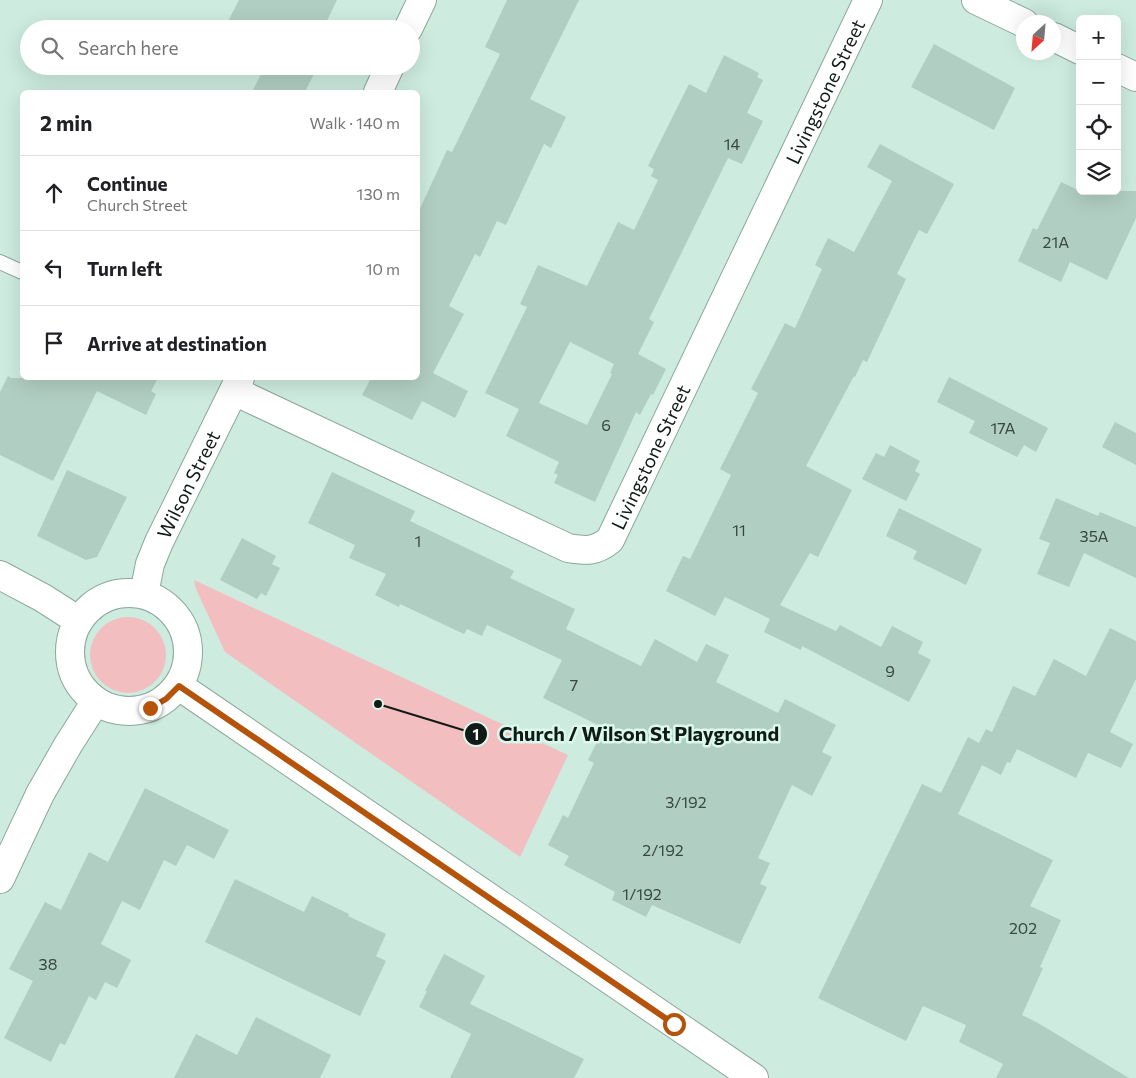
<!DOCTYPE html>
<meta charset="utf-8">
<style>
:root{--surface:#fff;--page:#f6f6f6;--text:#202124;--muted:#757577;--line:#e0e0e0}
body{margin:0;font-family:Commissioner,sans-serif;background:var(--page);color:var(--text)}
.controls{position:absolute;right:15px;top:15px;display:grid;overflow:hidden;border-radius:8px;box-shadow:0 5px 20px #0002}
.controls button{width:45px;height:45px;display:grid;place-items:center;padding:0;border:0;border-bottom:1px solid var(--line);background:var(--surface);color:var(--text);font:25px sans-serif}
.compass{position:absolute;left:1016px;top:15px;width:45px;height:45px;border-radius:50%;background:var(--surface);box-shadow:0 5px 20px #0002;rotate:206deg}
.stop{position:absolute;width:15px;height:15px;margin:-11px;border:4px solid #b45309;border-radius:50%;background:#fff}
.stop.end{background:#b45309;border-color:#fff;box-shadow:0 1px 5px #0008}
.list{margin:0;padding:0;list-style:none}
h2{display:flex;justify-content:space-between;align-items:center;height:65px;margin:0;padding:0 20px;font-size:21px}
h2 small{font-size:16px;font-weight:400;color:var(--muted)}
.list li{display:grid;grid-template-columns:32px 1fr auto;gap:15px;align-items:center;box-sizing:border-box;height:75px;padding:0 20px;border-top:1px solid var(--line)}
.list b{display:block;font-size:19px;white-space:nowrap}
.list p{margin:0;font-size:16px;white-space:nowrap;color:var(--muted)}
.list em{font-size:16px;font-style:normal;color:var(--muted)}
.icon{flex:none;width:28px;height:28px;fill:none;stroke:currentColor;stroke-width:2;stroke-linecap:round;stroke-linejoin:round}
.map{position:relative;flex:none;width:1136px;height:1078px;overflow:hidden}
.search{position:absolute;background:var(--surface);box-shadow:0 5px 20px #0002;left:20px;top:20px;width:400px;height:55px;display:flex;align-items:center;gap:12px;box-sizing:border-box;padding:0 18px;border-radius:28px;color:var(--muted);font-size:19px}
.panel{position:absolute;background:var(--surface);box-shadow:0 5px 20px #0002;left:20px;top:90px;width:400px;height:290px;border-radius:8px}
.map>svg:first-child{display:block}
.green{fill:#f2bec0}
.building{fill:#b1cec2;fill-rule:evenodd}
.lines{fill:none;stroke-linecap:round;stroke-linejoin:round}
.service-casing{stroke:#8ca89d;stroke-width:16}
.minor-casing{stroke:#8ca89d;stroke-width:30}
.tertiary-casing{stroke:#8ca89d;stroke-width:30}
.service{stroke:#fff;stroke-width:14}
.minor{stroke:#fff;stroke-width:28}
.tertiary{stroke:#fff;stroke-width:28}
.route{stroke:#b45309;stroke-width:6}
.labels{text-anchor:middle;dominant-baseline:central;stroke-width:5;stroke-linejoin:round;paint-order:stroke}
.number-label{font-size:16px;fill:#384842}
.street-label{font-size:19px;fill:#101b17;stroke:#daf8ec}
.leader{fill:none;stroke:#101b17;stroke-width:2}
.callout-dot{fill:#101b17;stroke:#daf8ec;stroke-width:2}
.mark-label{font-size:15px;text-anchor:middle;font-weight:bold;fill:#fff}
.callout-label{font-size:20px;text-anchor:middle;font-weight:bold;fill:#101b17;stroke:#daf8ec;stroke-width:5;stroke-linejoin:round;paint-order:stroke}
</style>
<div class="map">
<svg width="1136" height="1078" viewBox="0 0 1136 1078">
<rect width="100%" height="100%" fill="#cdebdf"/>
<path class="green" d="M194,580L568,755L520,857L225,652L196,589Z
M90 655a38 38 0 1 1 76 0a38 38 0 1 1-76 0Z"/>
<path class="building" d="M239,0H337L323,29H224Z
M507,0H579L530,99L566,117L551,148L544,144L506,225L497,221L480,257L475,254L449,306L464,314L433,373L468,391L455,418L422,401L412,420L362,395L371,378H418V213L447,150L452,152L500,54L485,47Z
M934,44L1015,88L994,130L911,87Z
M724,55L759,73L757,77L763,80L747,113L763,121L742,164L728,158L649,319L654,322L638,354L666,369L653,395L651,394L640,415L636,412L595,502L554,483L558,475L554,473L559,462L506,436L519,409L485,393L527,307L520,304L538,265L587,286L618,222L634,230L658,180L651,176L654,169L648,166L689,84L706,93ZM570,342L614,364L610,373L612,374L587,425L539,403Z
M265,66H318L305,92H252Z
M880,144L954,184L927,234L919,230L897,274L906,279L867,362L863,360L855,377L854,376L806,466L852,490L818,557L810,553L780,605L836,631L840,625L881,647L892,626L923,642L918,653L931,660L909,702L802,646L801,650L764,632L770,619L725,597L715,616L666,591L683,556L690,559L731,475L720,469L758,393L751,389L785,323L795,328L822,269L815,265L828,238L854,252L892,181L867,167Z
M1061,182L1080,191H1136V218L1107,280L1070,262L1061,282L1018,261L1033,228L1037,230Z
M8,376L11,378H158L151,391L156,394L146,415L97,391L53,481L0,455V392Z
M949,377L1048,428L1036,452L1024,445L1017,457L969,433L975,421L937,402Z
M1115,422L1136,433V465L1102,447Z
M890,445L920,461L915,471L920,474L906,501L862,479L876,453L884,457Z
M67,470L127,497L97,557L86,560L37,536Z
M332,472L415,511L410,521L514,571L510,578L575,609L566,629L641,666L655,639L697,662L706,644L729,655L716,682L778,713L785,699L836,725L822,752L832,757L812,796L792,785L758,858L770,863L760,884L767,887L740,944L652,905L646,917L612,900L615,892L564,865L569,856L548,845L563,815L568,818L594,763L588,760L604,728L543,698L562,660L487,625L482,636L467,629L464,634L400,604L399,607L375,595L386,574L349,558L355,545L308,523Z
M1056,498L1098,516L1100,512L1136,527V578L1084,553L1069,587L1037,574L1050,543L1039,539Z
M899,508L982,549L966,585L913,559L917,551L886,536Z
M242,538L276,556L272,564L280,568L266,596L261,593L257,599L220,580Z
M1110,628L1136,641V679L1110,732L1133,744L1121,768L1088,753L1076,778L1017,749L1010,763L1007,762L1001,775L982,765L958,814L1053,860L1030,906L1061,920L1040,967L1043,968L1022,1015L1038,1023L1129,1078H996L1003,1064L959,1042L966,1025L923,1006L906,1041L818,998L922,784L941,793L968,737L979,743L986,729L992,732L1013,686L1035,696L1054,659L1086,676Z
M145,788L229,830L214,859L187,845L176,866L164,860L140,910L122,901L101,944L131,960L117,988L105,982L96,1000L89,996L65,1045L60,1043L51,1062L4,1038L33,981L9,969L45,902L61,910L89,852L108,862Z
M235,879L304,912L312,896L349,914L348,916L386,934L376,956L386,961L360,1016L205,942Z
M444,954L485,976L470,1004L584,1059L574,1078H450L471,1034L419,1007L427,991H425Z
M256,1017L331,1055L320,1078H174L196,1034L237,1055Z"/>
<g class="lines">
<g class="service-casing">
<path id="service" d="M0,262L22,272"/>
</g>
<g class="minor-casing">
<g id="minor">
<path d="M976,0L1024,23"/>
<path d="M1054,37L1080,50"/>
<path d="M1117,68L1136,77"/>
<path id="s1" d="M234,391L568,548C586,551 595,552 610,540L868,0"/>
</g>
</g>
<g class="tertiary-casing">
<g id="tertiary">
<path d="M408,29L422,0"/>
<path d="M378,92L390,66"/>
<path d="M0,575L43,598L79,621"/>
<circle cx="129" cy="652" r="59"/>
<path id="s2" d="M144,594L150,564L159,542L240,378"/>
<path d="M179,686L754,1078"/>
<path d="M0,879L40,794L68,745L96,701"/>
</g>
</g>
<use href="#service" class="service"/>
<use href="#minor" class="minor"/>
<use href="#tertiary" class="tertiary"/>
</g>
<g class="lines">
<path class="route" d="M150,708L166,699L179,686L674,1024"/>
</g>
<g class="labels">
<g class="number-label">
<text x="732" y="143">14</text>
<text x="1056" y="241">21A</text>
<text x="606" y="424">6</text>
<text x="1003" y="427">17A</text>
<text x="739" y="529">11</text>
<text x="1094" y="535">35A</text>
<text x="418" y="540">1</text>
<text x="890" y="670">9</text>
<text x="574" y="684">7</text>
<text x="686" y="801">3/192</text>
<text x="663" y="849">2/192</text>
<text x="642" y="893">1/192</text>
<text x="1023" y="927">202</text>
<text x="48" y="963">38</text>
</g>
<g class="street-label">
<text stroke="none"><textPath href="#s1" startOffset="911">Livingstone Street</textPath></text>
<text stroke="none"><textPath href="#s1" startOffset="506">Livingstone Street</textPath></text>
<text stroke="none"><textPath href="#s2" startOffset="119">Wilson Street</textPath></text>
</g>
</g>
<path class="leader" d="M378 704L476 734"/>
<g class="callout-dot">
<circle cx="378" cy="704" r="5"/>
<circle cx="476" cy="734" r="12"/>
</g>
<g class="mark-label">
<text x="476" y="740">1</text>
</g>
<g class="callout-label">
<text x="639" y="741">Church / Wilson St Playground</text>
</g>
</svg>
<div class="controls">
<button>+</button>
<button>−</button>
<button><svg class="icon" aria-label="locate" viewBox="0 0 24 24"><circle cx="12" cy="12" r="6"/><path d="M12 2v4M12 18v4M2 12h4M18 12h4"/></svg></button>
<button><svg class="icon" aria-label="layers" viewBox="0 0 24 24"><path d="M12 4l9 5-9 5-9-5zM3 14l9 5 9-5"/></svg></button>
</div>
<svg class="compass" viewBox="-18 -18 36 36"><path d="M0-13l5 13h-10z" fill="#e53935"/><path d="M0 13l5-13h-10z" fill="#757577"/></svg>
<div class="stop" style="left:674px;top:1024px"></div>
<div class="stop end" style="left:150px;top:708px"></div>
<div class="search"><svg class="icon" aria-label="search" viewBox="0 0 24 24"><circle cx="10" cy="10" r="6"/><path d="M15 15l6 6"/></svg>Search here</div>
<section class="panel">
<h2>2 min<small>Walk · 140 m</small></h2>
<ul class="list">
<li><svg class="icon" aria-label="ahead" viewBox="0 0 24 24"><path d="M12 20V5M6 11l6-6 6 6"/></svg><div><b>Continue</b><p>Church Street</p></div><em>130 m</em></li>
<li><svg class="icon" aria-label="left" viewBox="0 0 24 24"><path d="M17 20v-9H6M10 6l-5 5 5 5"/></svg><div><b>Turn left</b></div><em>10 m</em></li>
<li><svg class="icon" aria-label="arrive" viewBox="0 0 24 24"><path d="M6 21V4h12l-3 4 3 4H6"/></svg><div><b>Arrive at destination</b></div></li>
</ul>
</section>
</div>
